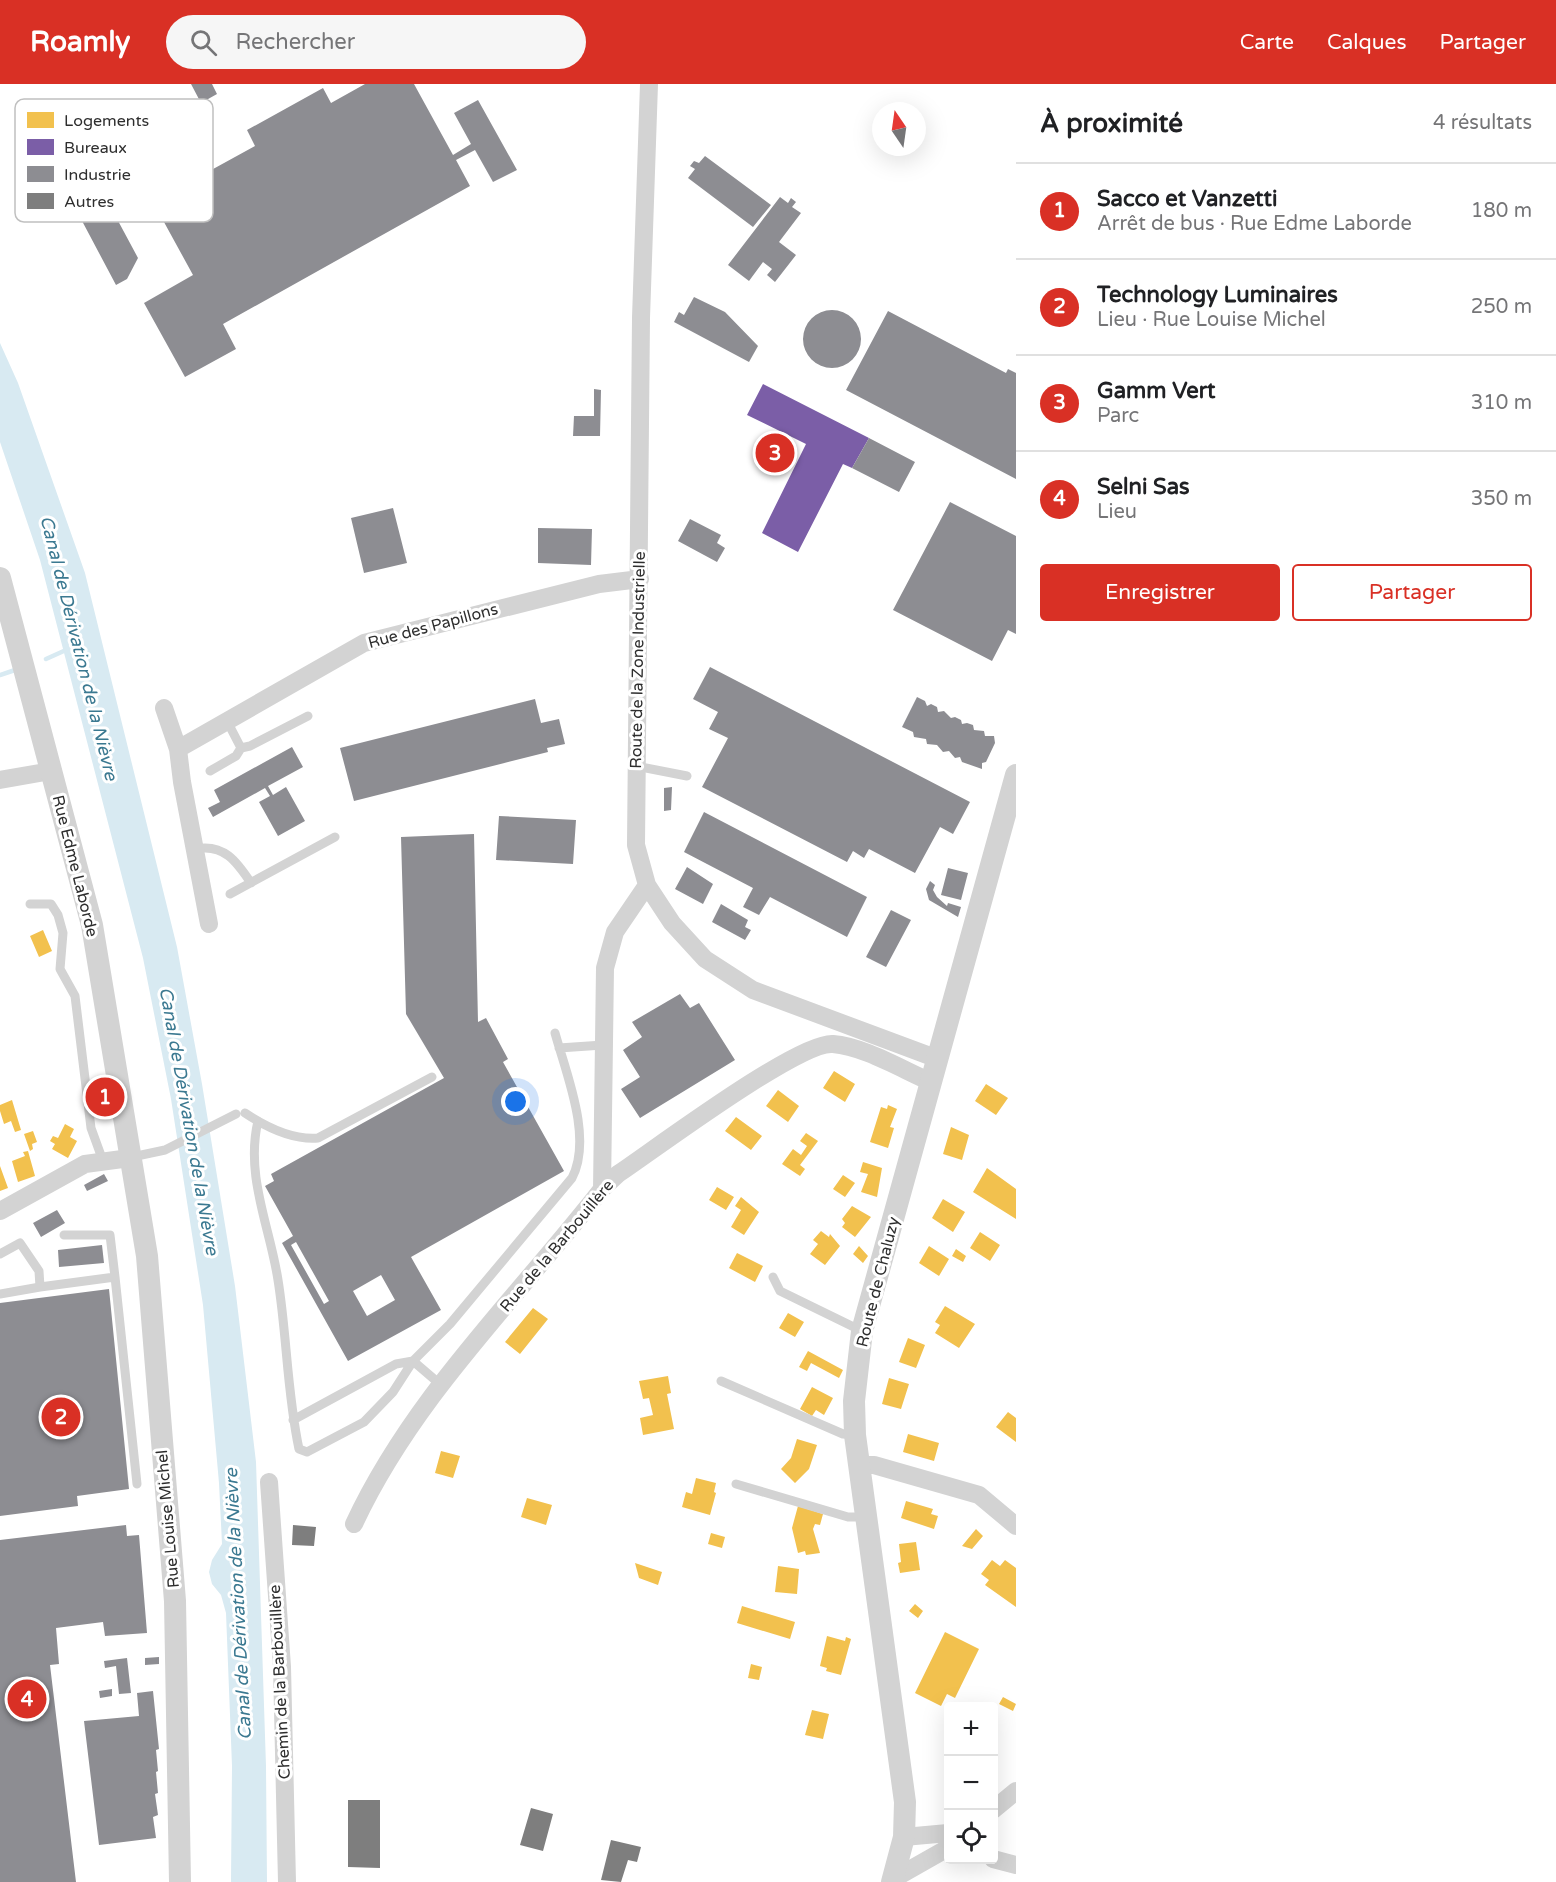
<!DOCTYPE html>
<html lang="fr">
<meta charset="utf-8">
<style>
:root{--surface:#fff;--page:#f6f6f6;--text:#202124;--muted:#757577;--line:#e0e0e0;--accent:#d93025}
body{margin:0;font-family:"Varela Round",sans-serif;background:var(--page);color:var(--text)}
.controls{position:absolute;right:18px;bottom:18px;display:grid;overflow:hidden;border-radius:6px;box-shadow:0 6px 24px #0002}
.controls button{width:54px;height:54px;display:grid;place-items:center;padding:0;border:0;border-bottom:2px solid var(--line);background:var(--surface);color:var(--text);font:30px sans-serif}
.compass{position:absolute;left:872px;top:18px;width:54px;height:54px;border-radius:50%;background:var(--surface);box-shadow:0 6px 24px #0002;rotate:347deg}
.you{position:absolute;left:516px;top:1018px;width:21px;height:21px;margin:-15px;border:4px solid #fff;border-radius:50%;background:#1a73e8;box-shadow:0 0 0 9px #1a73e833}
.badge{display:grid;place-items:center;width:39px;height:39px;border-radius:50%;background:var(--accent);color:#fff;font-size:20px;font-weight:700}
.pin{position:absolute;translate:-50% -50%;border:3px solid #fff;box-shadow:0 2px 6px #0006}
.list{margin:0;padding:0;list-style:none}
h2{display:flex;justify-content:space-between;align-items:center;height:78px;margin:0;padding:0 24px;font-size:26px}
h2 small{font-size:20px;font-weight:400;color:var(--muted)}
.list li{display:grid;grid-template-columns:39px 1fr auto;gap:18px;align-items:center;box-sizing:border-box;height:96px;padding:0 24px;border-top:2px solid var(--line)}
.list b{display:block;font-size:22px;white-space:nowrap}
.list p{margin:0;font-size:20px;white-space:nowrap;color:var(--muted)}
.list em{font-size:20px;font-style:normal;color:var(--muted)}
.actions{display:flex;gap:12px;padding:18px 24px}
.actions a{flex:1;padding:14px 0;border:2px solid var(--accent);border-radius:6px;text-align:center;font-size:21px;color:var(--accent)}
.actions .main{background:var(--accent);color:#fff}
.icon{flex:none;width:33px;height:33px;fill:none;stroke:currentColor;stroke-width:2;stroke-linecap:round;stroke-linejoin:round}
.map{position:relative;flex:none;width:1016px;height:1798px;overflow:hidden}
header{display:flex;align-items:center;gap:36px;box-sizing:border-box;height:84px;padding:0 30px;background:var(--accent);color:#fff}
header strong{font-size:28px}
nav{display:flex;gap:33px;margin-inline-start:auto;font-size:21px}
.search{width:420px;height:54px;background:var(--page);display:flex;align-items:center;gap:15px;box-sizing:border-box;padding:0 21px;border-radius:33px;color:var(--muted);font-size:22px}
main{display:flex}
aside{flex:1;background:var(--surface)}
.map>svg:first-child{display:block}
.water{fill:#d8eaf2}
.homes{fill:#f2c14e}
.offices{fill:#7b5ea7}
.industry{fill:#8d8d92;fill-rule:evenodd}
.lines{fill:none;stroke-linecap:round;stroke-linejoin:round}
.stream{stroke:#d8eaf2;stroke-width:4.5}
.building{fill:#7e7e7e}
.service{stroke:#d3d3d3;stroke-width:9}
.minor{stroke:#d3d3d3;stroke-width:18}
.tertiary{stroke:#d3d3d3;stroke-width:22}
.labels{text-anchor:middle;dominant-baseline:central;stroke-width:6;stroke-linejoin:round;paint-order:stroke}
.street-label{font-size:16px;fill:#2e2e2e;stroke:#fff}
.water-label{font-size:18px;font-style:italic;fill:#3b7991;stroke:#fff}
.key{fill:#fff;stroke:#c0c0c0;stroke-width:1.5}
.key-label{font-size:16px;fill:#2e2e2e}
</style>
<header>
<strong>Roamly</strong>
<div class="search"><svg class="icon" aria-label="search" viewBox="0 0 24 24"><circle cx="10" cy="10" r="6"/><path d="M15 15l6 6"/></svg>Rechercher</div>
<nav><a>Carte</a><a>Calques</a><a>Partager</a></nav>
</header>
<main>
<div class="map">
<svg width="1016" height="1798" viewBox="0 0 1016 1798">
<rect width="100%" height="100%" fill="#fff"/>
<path class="water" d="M0,259L18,299L85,489L177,863L202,1000L235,1202L256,1378L266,1682L267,1798H231L232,1682L226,1529L221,1511L212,1500L209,1488L212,1476L222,1460L219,1399L203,1221L171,1015L143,874L40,476L0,358Z"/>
<path class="homes" d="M43,846L52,867L39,873L30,852Z
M834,987L855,1000L845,1018L823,1004Z
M986,1000L1008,1014L996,1031L975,1017Z
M778,1006L799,1022L788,1038L766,1022Z
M12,1016L21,1046L15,1048L11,1037L4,1040L0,1027V1021Z
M888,1021L897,1025L890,1043L894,1044L888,1064L870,1058L881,1023L887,1025Z
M736,1033L762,1052L751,1066L725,1047Z
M65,1040L74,1045L70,1053L77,1057L68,1074L52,1065L55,1060L50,1057L53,1052L58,1054Z
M951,1043L969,1051L962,1076L943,1070Z
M33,1047L37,1058L32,1060L33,1065L30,1067L24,1050Z
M806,1049L818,1057L800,1081L805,1085L800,1092L782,1080L793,1065L801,1071L807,1062L800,1057Z
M28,1067L35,1092L18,1098L12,1077L25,1072L23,1068Z
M863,1078L882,1084L877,1113L861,1108L868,1090L860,1088Z
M0,1082L8,1104L0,1107Z
M987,1084L1016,1105V1135L973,1108Z
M843,1091L855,1099L845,1113L833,1105Z
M717,1103L734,1113L726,1126L709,1116Z
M741,1113L759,1128L744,1151L731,1143L741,1126L735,1122Z
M943,1115L965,1128L953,1148L932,1134Z
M852,1122L871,1133L855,1153L842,1143L845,1139L842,1135Z
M821,1147L829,1153L830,1150L840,1162L825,1181L810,1170L818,1160L813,1156Z
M980,1148L1000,1161L990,1177L970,1164Z
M859,1162L868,1172L863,1179L853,1170Z
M929,1162L949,1175L939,1192L919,1179Z
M956,1165L966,1172L963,1178L952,1172Z
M737,1169L763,1182L755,1198L729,1184Z
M945,1222L975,1240L959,1264L935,1249L940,1241L935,1238Z
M533,1224L548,1235L520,1270L505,1258Z
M788,1229L804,1238L795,1253L779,1244Z
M908,1254L925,1261L916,1284L899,1278Z
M808,1267L843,1286L839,1294L811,1279L807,1287L799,1283Z
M668,1292L671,1309L667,1310L674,1345L643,1351L640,1334L653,1331L649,1314L643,1315L639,1297Z
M889,1294L909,1300L901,1325L882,1320Z
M812,1303L833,1314L824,1331L816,1326L812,1332L800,1325Z
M1008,1328L1016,1334V1358L996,1343Z
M908,1350L939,1359L934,1377L903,1368Z
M797,1355L817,1361L809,1385L795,1399L781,1385L791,1374Z
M441,1367L460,1372L453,1394L435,1389Z
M696,1394L716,1399L714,1408L716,1409L710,1431L682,1423L686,1408L692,1410Z
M527,1414L552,1421L546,1441L521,1433Z
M906,1417L933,1425L931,1430L938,1432L934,1445L901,1434Z
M798,1422L823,1430L820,1441L815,1440L813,1445L820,1469L806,1471L805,1467L798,1469L792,1444Z
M976,1445L983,1452L972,1465L962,1462Z
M711,1449L725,1453L722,1464L708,1460Z
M916,1458L920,1486L900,1489L898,1479L901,1478L899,1460Z
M992,1476L1000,1482L1005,1476L1016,1484V1523L985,1501L989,1496L981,1490Z
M635,1479L662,1488L658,1501L639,1494Z
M778,1482L799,1485L797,1510L775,1508Z
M915,1520L923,1527L918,1534L909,1527Z
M742,1522L795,1538L790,1555L737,1539Z
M945,1548L979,1565L955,1614L947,1610L941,1622L915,1609Z
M827,1552L845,1557L846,1553L851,1555L841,1591L826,1587L827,1584L820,1582Z
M751,1580L762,1583L759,1596L748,1594Z
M1003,1613L1016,1620L1013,1627L999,1620Z
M812,1626L829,1630L823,1655L805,1651Z"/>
<path class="offices" d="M763,300L869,354L852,384L843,380L798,468L762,449L806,360L747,331Z"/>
<path class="industry" d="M191,0H212L217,10L201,19Z
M365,0H414L453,71L471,60L454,29L478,16L517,86L493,98L475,66L456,76L470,102L223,240L236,265L185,293L144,219L193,191L153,118L255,62L247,46L323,4L331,19Z
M705,72L771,121L753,143L688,94L695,85L690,82L694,77L699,79Z
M780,113L788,119L791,114L796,118L792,123L801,129L779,158L796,171L775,198L767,191L772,185L763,178L749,197L728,181Z
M109,120L138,174L127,195L116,201L81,135Z
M694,213L725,228L758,262L749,278L674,238L679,228L684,231Z
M803 255a29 29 0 1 1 58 0a29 29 0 1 1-58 0Z
M888,227L1006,289L1008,285L1016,289V395L846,306Z
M594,305L601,306L600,352H573L574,332H594Z
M869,354L915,378L899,408L852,384Z
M950,418L1016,452V550L1008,546L992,577L893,526Z
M393,424L407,479L364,489L351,434Z
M690,435L721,451L717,459L725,464L717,478L678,457Z
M538,444L592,445L591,481L538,479Z
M710,583L970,718L953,750L940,743L915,789L869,765L864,774L853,767L847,778L702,703L728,654L709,645L718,628L693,615Z
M917,613L925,617L927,622L931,620L937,623L938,628L944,627L951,634L955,633L961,636L962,640L967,639L973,641L974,646L984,647L985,652H994L995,659L986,678L982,679V685L962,678L960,673L955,674L949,667L943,668L937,661L927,660L926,655L914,653L913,648L902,643Z
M535,615L541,639L559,635L565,660L547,664L548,668L354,717L340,664Z
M292,663L303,683L268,702L273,711L286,703L305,737L278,752L259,718L270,712L265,704L213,733L208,724L220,718L214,706Z
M672,703L671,726L664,727V704Z
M704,728L867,813L847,853L770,813L759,831L743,823L753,804L684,768Z
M499,732L576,736L573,780L496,776Z
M474,750L478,938L486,934L508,975L503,978L564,1087L411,1173L441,1226L348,1277L282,1159L293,1152L265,1102L274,1097L271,1090L444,994L406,930L401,753ZM296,1158L329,1217L324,1220L291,1161ZM381,1191L395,1216L367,1232L353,1207Z
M687,783L713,800L703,820L675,805Z
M948,784L968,789L961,816L941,811Z
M930,797L935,801L933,806L937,813L947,822L948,819L961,823L958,833L929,816L926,805Z
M721,820L748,836L745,843L751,846L745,856L712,838Z
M891,826L911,836L886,883L866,873Z
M680,910L690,924L699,919L735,976L640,1034L621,1005L640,993L623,966L642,953L632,938Z
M104,1090L108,1097L87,1107L84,1101Z
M57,1126L65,1139L41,1153L33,1139Z
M102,1161L104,1179L59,1183L58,1166Z
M109,1205L129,1405L77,1412L78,1422L0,1432V1219Z
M126,1441L127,1452L139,1451L147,1549L105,1552L103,1538L56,1544L59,1580L50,1581L76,1798H0V1456Z
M159,1573V1580L145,1581V1574Z
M127,1574L131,1609L119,1610L116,1582L105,1584L104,1577Z
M112,1605V1612L100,1614L99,1607Z
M153,1607L159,1665L156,1666L158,1687L156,1688L158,1709L155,1710L158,1731L153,1733L156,1754L99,1761L84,1637L139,1632L137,1609Z"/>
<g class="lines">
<path class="stream" d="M46,575L66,566
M0,591L15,586"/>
</g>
<path class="building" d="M293,1441L316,1443L314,1462L292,1461Z
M348,1716H380V1784L348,1783Z
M531,1724L553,1730L543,1767L520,1761Z
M611,1756L641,1763L637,1778L628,1776L621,1798L601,1796Z"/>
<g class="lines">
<path class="service" d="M227,637L241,664
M636,682L687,692
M210,687L236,672L241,664L250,662L308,632
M195,765C224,759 237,778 251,799
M230,810L335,753
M30,820H51L58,831L63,849L60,885L75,912L91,1044L103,1077
M559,964L603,961
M245,1029C266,1043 293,1056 318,1054L432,993
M258,1037C245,1092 270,1143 278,1196C287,1252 287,1309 299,1365L307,1368L364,1338L393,1308L413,1277L450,1240L572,1094C593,1054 566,989 555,949
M132,1073L165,1066L236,1030
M64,1151H110L115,1193
M0,1170L20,1159L39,1187L40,1203L115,1193L137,1400
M773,1193L780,1207L862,1247
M0,1210L40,1203
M721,1297L843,1350L855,1351
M293,1336L396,1280L413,1277L441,1301
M736,1400L848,1433H866"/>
<path class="minor" d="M649,0L641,234L636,761L647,801L672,839L705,875L753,906L938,975
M164,624L178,665L182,698L209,840
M178,665L364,559L599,500L640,495
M0,696L51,687
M602,1105L605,884L615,848L647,801
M0,1127L85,1080L130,1074
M859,1381H874L979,1411L1016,1442
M269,1398L282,1583L287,1798
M354,1440C413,1313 517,1214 602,1105L618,1090C654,1066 799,957 833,960C863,962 903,986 931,998
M993,1726L1016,1707
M904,1753L948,1749
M993,1775L1016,1781
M895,1794L948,1764"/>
<path class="tertiary" d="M0,494L92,841L147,1172L175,1517L180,1798
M892,1798L904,1753L905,1718L855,1351L854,1317L862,1247L1016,691"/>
</g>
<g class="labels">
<g class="street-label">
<text transform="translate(433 542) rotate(-15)">Rue des Papillons</text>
<text transform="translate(638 576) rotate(-89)">Route de la Zone Industrielle</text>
<text transform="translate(75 782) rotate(76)">Rue Edme Laborde</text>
<text transform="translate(557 1162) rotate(-50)">Rue de la Barbouillère</text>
<text transform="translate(878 1198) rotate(-76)">Route de Chaluzy</text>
<text transform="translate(168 1435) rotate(-95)">Rue Louise Michel</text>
<text transform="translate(280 1598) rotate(-93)">Chemin de la Barbouillère</text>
</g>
<g class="water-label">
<text transform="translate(79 564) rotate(76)">Canal de Dérivation de la Nièvre</text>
<text transform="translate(189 1037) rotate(80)">Canal de Dérivation de la Nièvre</text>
<text transform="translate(238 1520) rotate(-93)">Canal de Dérivation de la Nièvre</text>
</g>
</g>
<rect x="15" y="15" width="198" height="123" rx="9" class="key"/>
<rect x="27" y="28" width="27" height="16" fill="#f2c14e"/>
<rect x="27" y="55" width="27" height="16" fill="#7b5ea7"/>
<rect x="27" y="82" width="27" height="16" fill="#8d8d92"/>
<rect x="27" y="109" width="27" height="16" fill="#7e7e7e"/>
<g class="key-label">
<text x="64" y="42">Logements</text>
<text x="64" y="69">Bureaux</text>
<text x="64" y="96">Industrie</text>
<text x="64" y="123">Autres</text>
</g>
</svg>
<div class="controls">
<button>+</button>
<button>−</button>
<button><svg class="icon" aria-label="locate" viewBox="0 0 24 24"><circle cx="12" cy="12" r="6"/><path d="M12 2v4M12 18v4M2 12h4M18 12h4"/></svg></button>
</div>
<svg class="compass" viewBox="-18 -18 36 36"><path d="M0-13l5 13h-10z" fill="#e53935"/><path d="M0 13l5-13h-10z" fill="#757577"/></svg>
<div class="you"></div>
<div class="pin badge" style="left:105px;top:1013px">1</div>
<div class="pin badge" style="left:61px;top:1333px">2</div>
<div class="pin badge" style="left:775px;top:369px">3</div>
<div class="pin badge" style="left:27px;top:1615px">4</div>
</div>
<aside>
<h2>À proximité<small>4 résultats</small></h2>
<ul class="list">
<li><span class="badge">1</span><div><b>Sacco et Vanzetti</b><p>Arrêt de bus · Rue Edme Laborde</p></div><em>180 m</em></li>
<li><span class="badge">2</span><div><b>Technology Luminaires</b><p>Lieu · Rue Louise Michel</p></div><em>250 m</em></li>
<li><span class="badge">3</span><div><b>Gamm Vert</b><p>Parc</p></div><em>310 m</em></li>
<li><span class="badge">4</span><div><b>Selni Sas</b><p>Lieu</p></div><em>350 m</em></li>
</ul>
<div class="actions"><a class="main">Enregistrer</a><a>Partager</a></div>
</aside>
</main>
